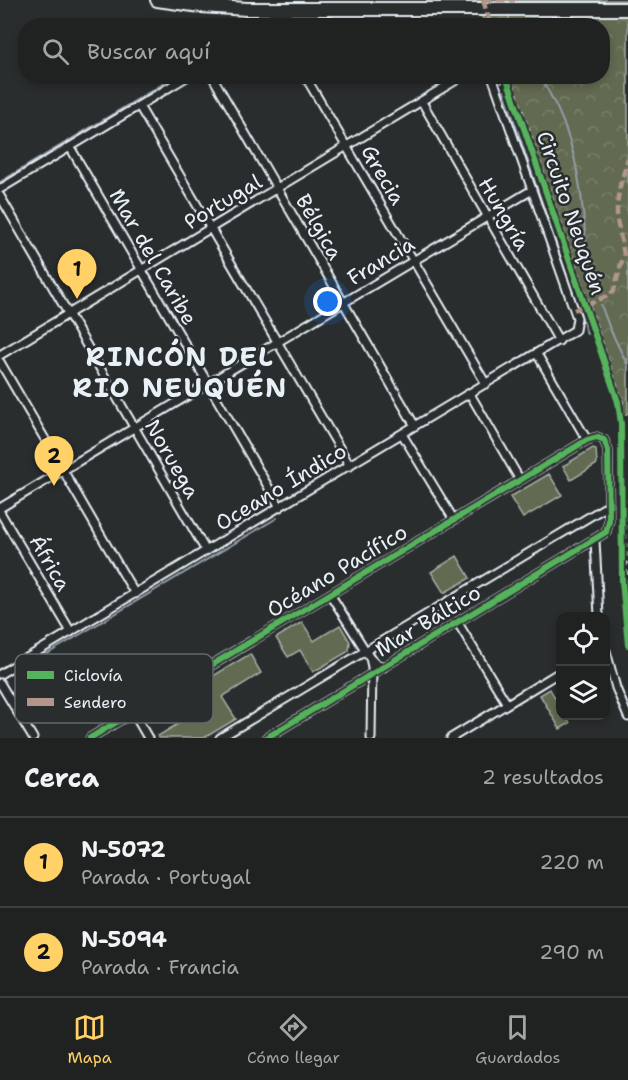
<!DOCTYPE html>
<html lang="es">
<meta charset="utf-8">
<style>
:root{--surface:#202222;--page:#2d2f2f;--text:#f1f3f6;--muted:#a2a4a5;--line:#3d3f40;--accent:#ffd166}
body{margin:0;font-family:"Shantell Sans",sans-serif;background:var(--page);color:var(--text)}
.controls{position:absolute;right:18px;bottom:18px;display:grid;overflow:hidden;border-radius:12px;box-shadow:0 3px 9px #0003}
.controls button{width:54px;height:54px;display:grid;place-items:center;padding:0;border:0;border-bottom:2px solid var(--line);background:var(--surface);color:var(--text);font:30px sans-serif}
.you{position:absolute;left:328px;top:302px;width:21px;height:21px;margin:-15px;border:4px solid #fff;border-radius:50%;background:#1a73e8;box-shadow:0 0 0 9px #1a73e833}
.badge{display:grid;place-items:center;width:39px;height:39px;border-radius:50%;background:var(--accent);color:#111;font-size:20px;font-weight:700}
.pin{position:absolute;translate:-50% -50px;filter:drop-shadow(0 2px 3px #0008)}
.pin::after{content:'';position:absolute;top:32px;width:21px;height:18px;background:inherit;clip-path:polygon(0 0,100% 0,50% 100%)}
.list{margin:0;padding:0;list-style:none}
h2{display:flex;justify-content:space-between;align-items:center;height:78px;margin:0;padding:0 24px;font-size:26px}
h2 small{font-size:20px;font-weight:400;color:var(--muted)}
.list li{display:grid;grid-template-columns:39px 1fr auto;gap:18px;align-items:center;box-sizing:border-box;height:90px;padding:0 24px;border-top:2px solid var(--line)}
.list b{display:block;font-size:22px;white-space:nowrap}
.list p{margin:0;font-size:20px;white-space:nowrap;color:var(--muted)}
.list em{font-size:20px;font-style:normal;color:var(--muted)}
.icon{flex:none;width:33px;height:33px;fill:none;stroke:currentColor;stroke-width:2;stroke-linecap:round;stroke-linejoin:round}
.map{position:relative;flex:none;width:628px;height:738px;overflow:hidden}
.search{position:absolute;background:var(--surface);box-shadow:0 3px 9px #0003;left:18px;right:18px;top:18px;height:66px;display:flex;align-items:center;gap:15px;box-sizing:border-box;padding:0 21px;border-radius:24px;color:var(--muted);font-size:22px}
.sheet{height:258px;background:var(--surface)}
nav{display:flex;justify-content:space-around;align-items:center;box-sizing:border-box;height:84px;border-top:2px solid var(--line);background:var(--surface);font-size:16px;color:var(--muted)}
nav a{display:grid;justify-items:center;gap:3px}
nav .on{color:var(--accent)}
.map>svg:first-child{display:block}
.grass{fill:#626a51;stroke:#a5aea4;stroke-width:1.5}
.park{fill:url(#park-crowns);stroke:#a5aea4;stroke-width:1.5}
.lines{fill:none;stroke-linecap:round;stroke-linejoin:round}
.stream{stroke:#929ea9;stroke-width:2}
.minor-casing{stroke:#e8f1f8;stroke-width:11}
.trunk-casing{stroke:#e8f1f8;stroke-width:16}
.path{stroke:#e8f1f8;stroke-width:1.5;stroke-dasharray:4.5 4.5;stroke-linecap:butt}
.minor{stroke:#2a2d2e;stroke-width:7}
.trunk{stroke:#2a2d2e;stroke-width:12}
.quiet{stroke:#b2968c;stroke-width:4.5;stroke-dasharray:9 4.5;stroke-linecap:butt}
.cycleway-casing{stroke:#2a2d2e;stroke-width:10}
.cycleway{stroke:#56b35d;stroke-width:6}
.labels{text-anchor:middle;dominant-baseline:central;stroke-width:5;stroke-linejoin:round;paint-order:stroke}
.street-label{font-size:21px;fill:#e8f1f8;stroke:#2a2d2e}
.district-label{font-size:27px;font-weight:bold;letter-spacing:1.5px;fill:#e8f1f8;stroke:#2a2d2e}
.key{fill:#2a2d2e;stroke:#63686b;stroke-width:1.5}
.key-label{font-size:16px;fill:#e8f1f8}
</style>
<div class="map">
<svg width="628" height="738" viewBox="0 0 628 738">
<defs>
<pattern id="park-crowns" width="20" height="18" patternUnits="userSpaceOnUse" patternTransform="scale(1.5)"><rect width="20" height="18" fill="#626a51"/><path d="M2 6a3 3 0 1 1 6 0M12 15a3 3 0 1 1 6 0" fill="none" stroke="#78806b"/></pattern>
</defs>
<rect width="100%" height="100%" fill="#2a2d2e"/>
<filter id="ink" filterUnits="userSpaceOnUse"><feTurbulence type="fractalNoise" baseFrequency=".0167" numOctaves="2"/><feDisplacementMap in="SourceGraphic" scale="12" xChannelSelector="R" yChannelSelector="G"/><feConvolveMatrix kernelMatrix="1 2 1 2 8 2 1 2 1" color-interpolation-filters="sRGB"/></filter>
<g filter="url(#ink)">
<path class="grass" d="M593,448L596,449L597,464L571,480L563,466Z
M549,474L562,495L523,518L510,497Z
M457,556L470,578L444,593L431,572Z
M302,622L314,641L340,625L350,642L349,651L313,672L300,650L288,657L276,638Z
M250,654L261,673L222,697L236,719L204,738H159L158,736L209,705L198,685Z
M550,689L560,707V716H566L570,723L560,729L540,695Z"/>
<path class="park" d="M476,0H628V413L620,418L503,77L602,76V26L485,25Z"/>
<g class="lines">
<path class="stream" d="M508,14L511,26
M500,76V79
M539,76C567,118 578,161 583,212C586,240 587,266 597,293
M504,91L577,305
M0,182L176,76
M601,305L610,329L628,366
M580,312L587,334
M37,660L277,518"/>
<g class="minor-casing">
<path id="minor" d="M212,76L415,426
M305,76L486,384
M422,102L559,341
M139,106L350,466
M70,147L280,507
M0,189L188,76
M0,196L206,551
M537,354L587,440
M0,355L463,76
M0,362L135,594
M470,394L520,480
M402,434L454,520
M0,508L532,190
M0,512L71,632
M595,540L599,616
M330,594L370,658L376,664L384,667
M458,623L507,704
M606,651L616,688L628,717
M370,658L372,667L371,738
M0,674L575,330L577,318L492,76
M0,683L33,738
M133,712L148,738
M90,738L587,440L597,437L604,440L608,450L609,521L606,532L266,738
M220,738L609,505
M451,738L560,672"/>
</g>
<g class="trunk-casing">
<path id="trunk" d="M157,0L201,6L247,9H628"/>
</g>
<path class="path" d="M511,76L623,402L628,602
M501,83L511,80"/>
<use href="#minor" class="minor"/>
<use href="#trunk" class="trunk"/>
<path class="quiet" d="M483,0H515
M483,0L491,26
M574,310L610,295L614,290L624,254L617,220V206L619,190L628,158"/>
<g class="cycleway-casing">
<path id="cycleway" d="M506,76L618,402L621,424L622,581L628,645
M90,738L587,440L597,437L604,440L608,450L609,521L606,532L266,738"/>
</g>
<use href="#cycleway" class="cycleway"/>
</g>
</g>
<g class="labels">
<g class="street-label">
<text transform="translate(383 175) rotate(60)">Grecia</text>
<text transform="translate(223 202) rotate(-31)">Portugal</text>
<text transform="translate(571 213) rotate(71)">Circuito Neuquén</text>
<text transform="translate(504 214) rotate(60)">Hungría</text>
<text transform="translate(319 227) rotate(60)">Bélgica</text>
<text transform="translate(153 257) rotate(60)">Mar del Caribe</text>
<text transform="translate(381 261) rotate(-31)">Francia</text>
<text transform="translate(172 459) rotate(60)">Noruega</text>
<text transform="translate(281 487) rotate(-31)">Oceano Índico</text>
<text transform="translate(50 563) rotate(60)">África</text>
<text transform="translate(337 571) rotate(-31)">Océano Pacífico</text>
<text transform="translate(428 621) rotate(-31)">Mar Báltico</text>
</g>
<g class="district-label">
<text x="180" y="356">RINCÓN DEL<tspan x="180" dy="31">RIO NEUQUÉN</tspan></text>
</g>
</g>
<rect x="15" y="654" width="198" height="69" rx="9" class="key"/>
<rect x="27" y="671" width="27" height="8" fill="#56b35d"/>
<rect x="27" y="698" width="27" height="8" fill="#b2968c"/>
<g class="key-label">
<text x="64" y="681">Ciclovía</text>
<text x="64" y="708">Sendero</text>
</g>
</svg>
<div class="controls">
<button><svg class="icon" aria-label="locate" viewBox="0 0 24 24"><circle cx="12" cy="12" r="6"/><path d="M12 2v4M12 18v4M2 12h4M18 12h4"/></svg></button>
<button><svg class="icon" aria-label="layers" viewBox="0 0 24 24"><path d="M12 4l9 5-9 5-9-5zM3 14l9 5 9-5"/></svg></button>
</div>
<div class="you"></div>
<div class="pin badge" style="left:77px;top:299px">1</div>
<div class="pin badge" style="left:54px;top:486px">2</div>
<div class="search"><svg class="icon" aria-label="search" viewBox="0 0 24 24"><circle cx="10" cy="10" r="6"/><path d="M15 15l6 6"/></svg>Buscar aquí</div>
</div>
<section class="sheet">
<h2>Cerca<small>2 resultados</small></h2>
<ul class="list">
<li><span class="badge">1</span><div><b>N-5072</b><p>Parada · Portugal</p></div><em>220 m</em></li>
<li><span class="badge">2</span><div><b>N-5094</b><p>Parada · Francia</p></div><em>290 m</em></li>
</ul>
</section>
<nav>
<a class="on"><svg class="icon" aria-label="map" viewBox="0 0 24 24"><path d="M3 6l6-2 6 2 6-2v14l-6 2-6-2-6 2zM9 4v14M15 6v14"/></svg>Mapa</a>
<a><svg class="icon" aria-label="directions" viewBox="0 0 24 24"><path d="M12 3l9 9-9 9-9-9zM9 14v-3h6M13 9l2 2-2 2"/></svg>Cómo llegar</a>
<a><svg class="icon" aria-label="saved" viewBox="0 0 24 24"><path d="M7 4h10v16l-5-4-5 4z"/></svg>Guardados</a>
</nav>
